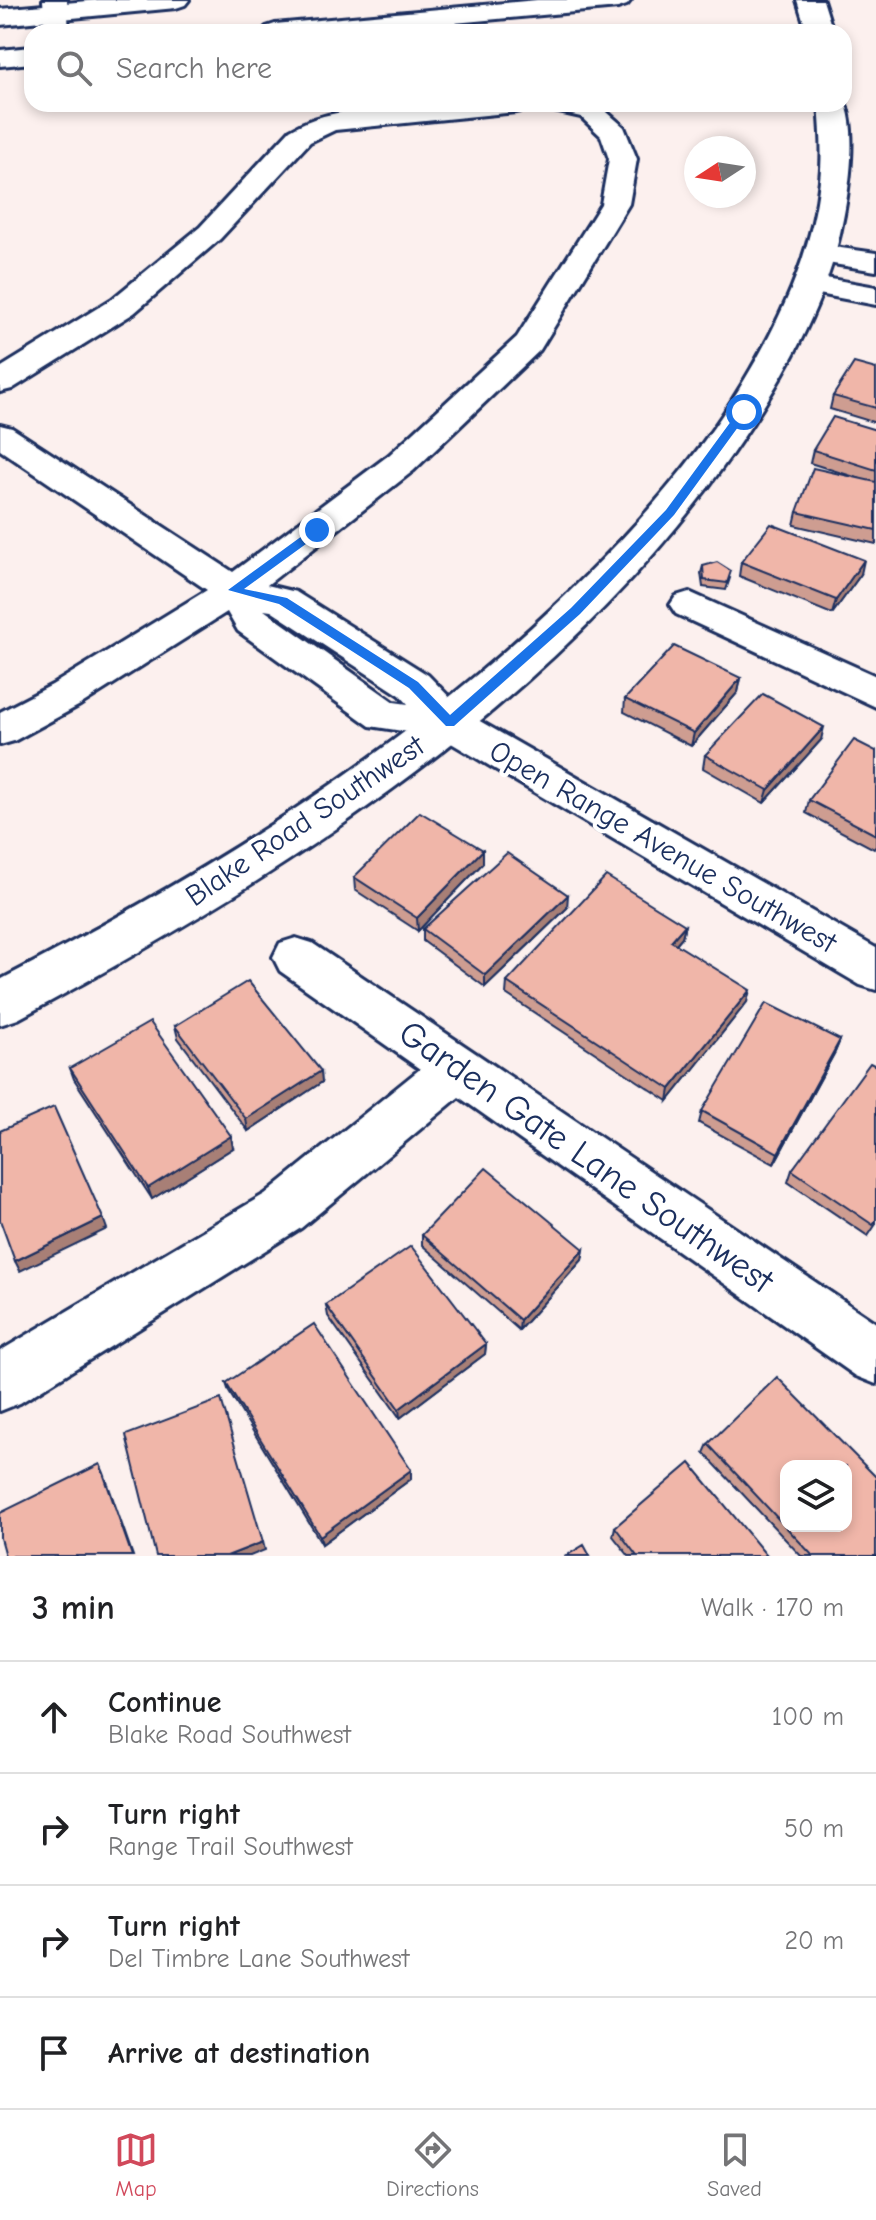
<!DOCTYPE html>
<meta charset="utf-8">
<style>
:root{--surface:#fff;--page:#f6f6f6;--text:#202124;--muted:#757577;--line:#e0e0e0;--accent:#d1495b}
body{margin:0;font-family:"Comic Neue",sans-serif;background:var(--page);color:var(--text)}
.controls{position:absolute;right:24px;bottom:24px;display:grid;overflow:hidden;border-radius:16px;box-shadow:0 4px 12px #0003}
.controls button{width:72px;height:72px;display:grid;place-items:center;padding:0;border:0;border-bottom:2px solid var(--line);background:var(--surface);color:var(--text);font:40px sans-serif}
.compass{position:absolute;left:684px;top:136px;width:72px;height:72px;border-radius:50%;background:var(--surface);box-shadow:0 4px 12px #0003;rotate:258deg}
.stop{position:absolute;width:24px;height:24px;margin:-18px;border:6px solid #1a73e8;border-radius:50%;background:#fff}
.stop.end{background:#1a73e8;border-color:#fff;box-shadow:0 2px 8px #0008}
.list{margin:0;padding:0;list-style:none}
h2{display:flex;justify-content:space-between;align-items:center;height:104px;margin:0;padding:0 32px;font-size:34px}
h2 small{font-size:26px;font-weight:400;color:var(--muted)}
.list li{display:grid;grid-template-columns:52px 1fr auto;gap:24px;align-items:center;box-sizing:border-box;height:112px;padding:0 32px;border-top:2px solid var(--line)}
.list b{display:block;font-size:30px;white-space:nowrap}
.list p{margin:0;font-size:26px;white-space:nowrap;color:var(--muted)}
.list em{font-size:26px;font-style:normal;color:var(--muted)}
.icon{flex:none;width:44px;height:44px;fill:none;stroke:currentColor;stroke-width:2;stroke-linecap:round;stroke-linejoin:round}
.map{position:relative;flex:none;width:876px;height:1556px;overflow:hidden}
.search{position:absolute;background:var(--surface);box-shadow:0 4px 12px #0003;left:24px;right:24px;top:24px;height:88px;display:flex;align-items:center;gap:20px;box-sizing:border-box;padding:0 28px;border-radius:24px;color:var(--muted);font-size:30px}
.sheet{height:552px;background:var(--surface)}
nav{display:flex;justify-content:space-around;align-items:center;box-sizing:border-box;height:112px;border-top:2px solid var(--line);background:var(--surface);font-size:22px;color:var(--muted)}
nav a{display:grid;justify-items:center;gap:4px}
nav .on{color:var(--accent)}
.map>svg:first-child{display:block}
.lines{fill:none;stroke-linecap:round;stroke-linejoin:round}
.minor-casing{stroke:#1b2f5e;stroke-width:6}
.tertiary-casing{stroke:#1b2f5e;stroke-width:6}
.secondary-casing{stroke:#1b2f5e;stroke-width:6}
.minor{fill:#fff;fill-rule:evenodd}
.tertiary{fill:#fff;fill-rule:evenodd}
.secondary{fill:#fff;fill-rule:evenodd}
.wall{fill:#ce9d91;stroke:#1b2f5e;stroke-width:2}
.shaded-wall{fill:#a87f76;stroke:#1b2f5e;stroke-width:2}
.building{fill:#f0b6a9;stroke:#1b2f5e;stroke-width:2;fill-rule:evenodd}
.route{fill:#1a73e8}
.labels{text-anchor:middle;dominant-baseline:central;stroke-width:8;stroke-linejoin:round;paint-order:stroke}
.street-label{font-size:30px;fill:#1b2f5e;stroke:#fff}
.near-street-label{font-size:36px;fill:#1b2f5e;stroke:#fff}
</style>
<div class="map">
<svg width="876" height="1556" viewBox="0 0 876 1556">
<rect width="100%" height="100%" fill="#fcf0ee"/>
<filter id="ink" filterUnits="userSpaceOnUse"><feTurbulence type="fractalNoise" baseFrequency=".0125" numOctaves="2"/><feDisplacementMap in="SourceGraphic" scale="16" xChannelSelector="R" yChannelSelector="G"/><feConvolveMatrix kernelMatrix="1 2 1 2 8 2 1 2 1" color-interpolation-filters="sRGB"/></filter>
<g filter="url(#ink)">
<g class="lines">
<g class="minor-casing">
<path id="minor" d="M43,0H67L69,32H45Z
M441,10L450,12L461,32H437L429,17L432,12Z
M435,104H529L525,110L516,112L335,130L310,142L220,239L134,313L12,389L0,392V368L112,299L200,227L290,130C331,105 388,109 435,104Z
M546,104L599,105L624,127L637,159L629,204L540,350L413,471L267,585L296,592L428,675L464,712L876,948V990L860,985L441,737L370,726L238,631L227,612L80,705L14,741L0,745V712L52,685L207,590L0,450V425L12,428L233,572L389,455L517,337L601,204L609,159L601,136L581,117L550,110ZM264,610L271,611L400,695L408,704L394,702Z
M820,245L876,253V271L809,260L805,254L809,248Z
M809,275L876,287V305L798,290L794,284L798,278Z
M689,592L876,676V707L676,614L670,605L676,596Z
M296,938L312,943L876,1323V1384L856,1376L459,1097L301,1228L20,1403L0,1411V1351L265,1194L420,1069L280,971L273,957L280,943Z"/>
</g>
<g class="tertiary-casing">
<path id="tertiary" d="M797,0H823L833,32H807Z
M844,100C861,134 845,218 835,254C814,327 773,395 730,457C555,705 281,878 18,1019L0,1025V980C203,875 397,756 563,598C635,529 702,455 751,369C785,311 813,247 820,180C823,155 821,129 819,104H844Z"/>
</g>
<g class="secondary-casing">
<path id="secondary" d="M98,0H189L185,5L176,8L0,25V9Z
M537,0H631L627,5L618,8L357,32H262L266,27L275,24Z
M32,47V63L0,66V50Z"/>
</g>
<use href="#minor" class="minor"/>
<use href="#tertiary" class="tertiary"/>
<use href="#secondary" class="secondary"/>
</g>
<path class="wall" d="M876,369V423L830,409L833,396Z
M876,430V544L794,525L797,512L858,478L810,463L813,450Z
M741,562L861,574L832,614L739,576Z
M703,566L730,578L726,590L703,587L701,573Z
M741,678L738,692L691,746L624,712L625,699Z
M821,740L764,803L703,768L705,755Z
M876,751V846L874,849L806,813L809,800Z
M483,850V863L418,931L355,890L354,877Z
M567,908L485,987L423,941V929Z
M685,925L682,937L676,944L747,1002L668,1101L506,994L507,982Z
M175,1026L322,1082L248,1131L178,1038Z
M840,1040L835,1052L774,1164L699,1123L702,1111Z
M876,1066V1224L868,1236L788,1182L792,1170Z
M70,1068L233,1148L152,1199L74,1079Z
M422,1235L584,1249L582,1260L519,1330L422,1245Z
M326,1305L486,1344L485,1354L400,1418L328,1316Z
M226,1383L411,1470V1479L322,1544L229,1392Z
M708,1444L876,1556H801L704,1453Z
M615,1527L767,1556H629L613,1536Z"/>
<path class="shaded-wall" d="M864,560L861,574L832,614L836,600Z
M741,678L738,692L691,746L694,733Z
M824,727L821,740L764,803L768,790Z
M483,850V863L418,931L417,918Z
M568,895L567,908L485,987V975Z
M685,925L682,937L668,953L671,941Z
M750,990L747,1002L668,1101L670,1089Z
M840,1040L835,1052L774,1164L778,1153Z
M321,1071L322,1082L248,1131L246,1119Z
M231,1136L233,1148L152,1199L148,1188Z
M103,1218L107,1229L20,1271L15,1261Z
M584,1249L582,1260L519,1330L520,1320Z
M486,1344L485,1354L400,1418L399,1409Z
M100,1464L104,1473L133,1556H132Z
M411,1470V1479L322,1544L320,1536Z
M263,1542L265,1550L250,1556H227Z"/>
<path class="building" d="M854,363L876,369V408L833,396Z
M833,417L876,430V470L813,450Z
M813,468L876,482V530L797,512Z
M771,524L864,560L836,600L741,562Z
M717,562L731,571L727,583L704,580L703,566Z
M674,646L741,678L694,733L625,699Z
M763,694L824,727L768,790L705,755Z
M854,740L876,751V835L809,800Z
M420,812L483,850L417,918L354,877Z
M507,853L568,895L485,975L423,929Z
M606,876L685,925L671,941L750,990L670,1089L507,982Z
M248,981L321,1071L246,1119L175,1026Z
M766,1003L840,1040L778,1153L702,1111Z
M150,1022L231,1136L148,1188L70,1068Z
M870,1063L876,1066V1221L873,1225L792,1170Z
M54,1107L103,1218L15,1261L0,1220V1131Z
M486,1168L584,1249L520,1320L422,1235Z
M411,1246L486,1344L399,1409L326,1305Z
M314,1324L411,1470L320,1536L226,1383Z
M777,1377L876,1477V1556H813L708,1444ZM786,1466H846V1526H786Z
M221,1399L263,1542L227,1556H156L126,1435Z
M690,1463L767,1556H637L615,1527Z
M100,1464L132,1556H5L0,1538V1513Z
M584,1545L590,1556H566Z"/>
</g>
<path class="route" d="M740,409L749,412L674,515L580,614L454,726H446L409,688L279,604L228,590L313,528H321V533L244,589L287,598L418,682L450,715L571,608L666,510Z"/>
<g class="labels">
<g class="street-label">
<text transform="translate(305 821) rotate(-34)">Blake Road Southwest</text>
<text transform="translate(663 847) rotate(30)">Open Range Avenue Southwest</text>
</g>
<g class="near-street-label">
<text transform="translate(586 1157) rotate(35)">Garden Gate Lane Southwest</text>
</g>
</g>
</svg>
<div class="controls">
<button><svg class="icon" aria-label="layers" viewBox="0 0 24 24"><path d="M12 4l9 5-9 5-9-5zM3 14l9 5 9-5"/></svg></button>
</div>
<svg class="compass" viewBox="-18 -18 36 36"><path d="M0-13l5 13h-10z" fill="#e53935"/><path d="M0 13l5-13h-10z" fill="#757577"/></svg>
<div class="stop" style="left:744px;top:412px"></div>
<div class="stop end" style="left:317px;top:530px"></div>
<div class="search"><svg class="icon" aria-label="search" viewBox="0 0 24 24"><circle cx="10" cy="10" r="6"/><path d="M15 15l6 6"/></svg>Search here</div>
</div>
<section class="sheet">
<h2>3 min<small>Walk · 170 m</small></h2>
<ul class="list">
<li><svg class="icon" aria-label="ahead" viewBox="0 0 24 24"><path d="M12 20V5M6 11l6-6 6 6"/></svg><div><b>Continue</b><p>Blake Road Southwest</p></div><em>100 m</em></li>
<li><svg class="icon" aria-label="right" viewBox="0 0 24 24"><path d="M7 20v-9h11M14 6l5 5-5 5"/></svg><div><b>Turn right</b><p>Range Trail Southwest</p></div><em>50 m</em></li>
<li><svg class="icon" aria-label="right" viewBox="0 0 24 24"><path d="M7 20v-9h11M14 6l5 5-5 5"/></svg><div><b>Turn right</b><p>Del Timbre Lane Southwest</p></div><em>20 m</em></li>
<li><svg class="icon" aria-label="arrive" viewBox="0 0 24 24"><path d="M6 21V4h12l-3 4 3 4H6"/></svg><div><b>Arrive at destination</b></div></li>
</ul>
</section>
<nav>
<a class="on"><svg class="icon" aria-label="map" viewBox="0 0 24 24"><path d="M3 6l6-2 6 2 6-2v14l-6 2-6-2-6 2zM9 4v14M15 6v14"/></svg>Map</a>
<a><svg class="icon" aria-label="directions" viewBox="0 0 24 24"><path d="M12 3l9 9-9 9-9-9zM9 14v-3h6M13 9l2 2-2 2"/></svg>Directions</a>
<a><svg class="icon" aria-label="saved" viewBox="0 0 24 24"><path d="M7 4h10v16l-5-4-5 4z"/></svg>Saved</a>
</nav>
